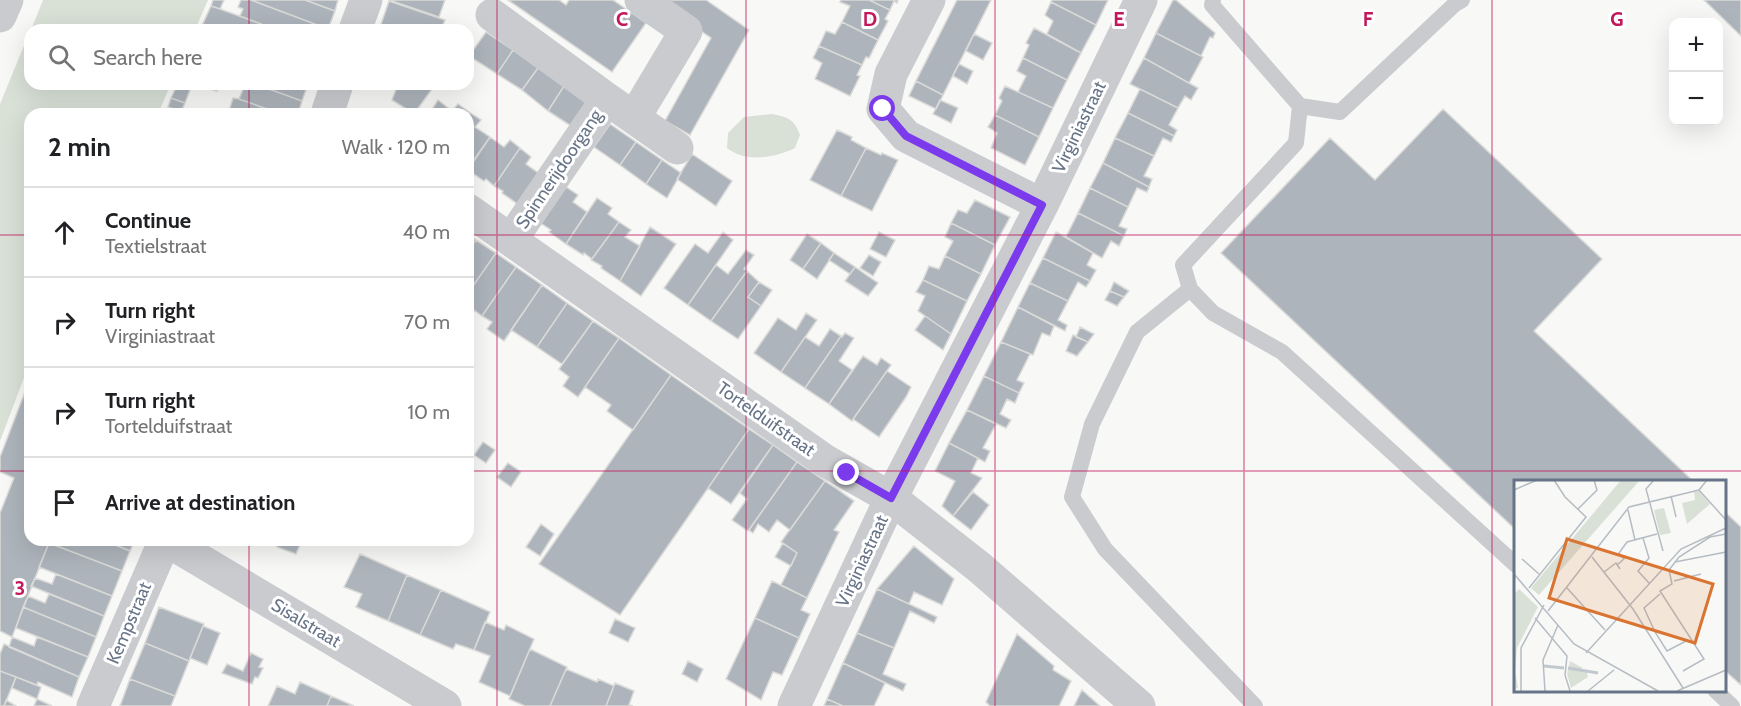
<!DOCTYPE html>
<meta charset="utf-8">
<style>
:root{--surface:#fff;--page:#f2f2f2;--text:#202124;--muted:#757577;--line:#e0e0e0}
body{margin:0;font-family:Cabin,sans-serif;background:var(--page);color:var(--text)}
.controls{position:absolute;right:18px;top:18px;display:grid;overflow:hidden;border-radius:12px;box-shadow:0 6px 24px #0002}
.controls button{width:54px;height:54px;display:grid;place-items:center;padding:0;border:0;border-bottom:2px solid var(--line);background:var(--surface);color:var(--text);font:30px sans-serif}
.stop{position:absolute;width:18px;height:18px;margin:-14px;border:4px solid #7c3aed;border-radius:50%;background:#fff}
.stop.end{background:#7c3aed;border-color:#fff;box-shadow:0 2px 6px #0008}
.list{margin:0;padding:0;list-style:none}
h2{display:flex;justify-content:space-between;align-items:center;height:78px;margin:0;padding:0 24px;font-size:26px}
h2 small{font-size:20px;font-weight:400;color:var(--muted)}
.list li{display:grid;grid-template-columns:39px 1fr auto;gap:18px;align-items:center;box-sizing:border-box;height:90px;padding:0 24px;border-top:2px solid var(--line)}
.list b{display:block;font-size:22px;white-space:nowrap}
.list p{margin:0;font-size:20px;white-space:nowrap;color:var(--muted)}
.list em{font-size:20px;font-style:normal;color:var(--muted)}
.icon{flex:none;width:33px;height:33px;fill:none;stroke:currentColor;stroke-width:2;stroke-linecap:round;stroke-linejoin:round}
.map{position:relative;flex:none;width:1741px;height:706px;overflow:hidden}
.search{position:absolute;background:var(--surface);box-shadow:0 6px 24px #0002;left:24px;top:24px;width:450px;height:66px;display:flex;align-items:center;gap:15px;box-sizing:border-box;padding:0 21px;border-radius:18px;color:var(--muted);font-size:22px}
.panel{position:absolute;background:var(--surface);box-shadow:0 6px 24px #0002;left:24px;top:108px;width:450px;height:438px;border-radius:18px}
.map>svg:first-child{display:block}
.green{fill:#d9e1d7}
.building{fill:#adb4bb;stroke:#dadad8;stroke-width:1.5}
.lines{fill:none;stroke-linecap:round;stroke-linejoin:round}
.lane{stroke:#c9cbcf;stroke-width:16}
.street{stroke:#c9cbcf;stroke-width:33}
.route{stroke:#7c3aed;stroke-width:8}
.grid{fill:none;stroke:#c2185b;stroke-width:1.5;stroke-opacity:0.55}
.labels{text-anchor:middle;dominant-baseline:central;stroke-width:6;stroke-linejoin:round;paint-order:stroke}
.street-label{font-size:18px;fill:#677488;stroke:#fff}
.inset-river{fill:none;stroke:#c1c9cf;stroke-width:3}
.inset-road{fill:none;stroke:#b5bcc3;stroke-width:1.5}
.view{fill:#d97432;fill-opacity:0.15;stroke:#d97432;stroke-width:3}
.inset-edge{fill:none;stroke:#677488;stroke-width:3}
.grid-label{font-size:20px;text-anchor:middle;font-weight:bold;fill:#c2185b;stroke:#fff;stroke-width:6;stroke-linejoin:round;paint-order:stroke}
</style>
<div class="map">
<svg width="1741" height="706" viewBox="0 0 1741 706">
<rect width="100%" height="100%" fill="#f8f9f6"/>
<path class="green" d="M43,0H208L195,30H31Z
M30,31V84H171L158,114H30V362L0,441V104Z
M772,114C787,117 795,119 800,135L795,148C775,158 745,163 727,148L728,133L744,117Z"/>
<path class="building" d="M213,0H224L220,9L211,6Z
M241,0H251L328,29L277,30L240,16L243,9L238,7Z
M251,0H305L335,11L328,29Z
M305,0H338L335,11Z
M389,0H445L439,17Z
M508,0H559L566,5L569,0H613L646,23L612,72Z
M656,0H706L749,30L690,135L665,121L711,38Z
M841,0H869L890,10L885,19L888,21L878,40L842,22L850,6L840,2Z
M869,0H898L897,3L894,1L890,10Z
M957,0H991L943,95L916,81Z
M1052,0H1108L1096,25L1051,2Z
M1173,0H1176L1215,33L1213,38L1210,37L1201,56L1156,33Z
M1704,0H1741V36Z
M389,1L445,20L441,30H379Z
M1051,2L1096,25L1081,53L1047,34L1053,21L1045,15Z
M211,6L220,9L277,30H200Z
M842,22L878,40L869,58L866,57L862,65L819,46L826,31L835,34Z
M1034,28L1081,53L1067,80L1023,58L1029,45L1026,43Z
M486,32L513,50L497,74L469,56Z
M1156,33L1203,57L1189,83L1144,58Z
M974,34L992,43L983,60L966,51Z
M819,46L862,65L857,75L860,76L850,96L815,79L822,63L813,58Z
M513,50L538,68L522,90L497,74Z
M1023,58L1067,80L1053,108L1018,92L1026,76L1017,71Z
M1144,58L1198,88L1191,100L1185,96L1178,108L1130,84Z
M959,64L973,71L967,84L953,76Z
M538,68L564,86L548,111L522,90Z
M916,81L943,95L936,109L909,96Z
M204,84H216L219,85L217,91L203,87Z
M245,84H255L302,101L298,114H281L239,99Z
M255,84H308L302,101Z
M398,84H416L432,89L414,114L392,100Z
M177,85L190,90L185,103L171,98Z
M564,86L590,104L574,128L548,111Z
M1005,86L1053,108L1039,137L995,115L1002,101L999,98Z
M1140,89L1178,108L1169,125L1177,130L1174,136L1128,113Z
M171,98L185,103L181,112L168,107Z
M233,98L239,99L281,114H228Z
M438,100L452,111L458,104L469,112L468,114H429Z
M940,100L958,108L951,123L933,114Z
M1443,109L1602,259L1534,331L1693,481H1516V530L1221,253L1330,138L1375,180Z
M469,112L481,120L475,127L490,137L468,168Z
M1128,113L1174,136L1171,142L1163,138L1154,156L1115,138Z
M995,115L1039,137L1025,165L991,148L997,133L988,127Z
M610,124L636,142L620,165L594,147Z
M837,130L852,137L851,140L866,148L841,196L810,180Z
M490,137L504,147L510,140L520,148L494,186L486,179L484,181L468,170Z
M1115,138L1154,156L1144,176L1152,179L1149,187L1103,163Z
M636,142L662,160L646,184L620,165Z
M520,148L531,157L526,164L541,175L519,205L502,193L503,191L494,186Z
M866,148L881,155L882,153L898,160L872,211L841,196Z
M692,154L732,181L716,206L677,179Z
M662,160L681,173L667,198L646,184Z
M1103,163L1149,187L1147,192L1137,188L1128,207L1090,188Z
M566,187L578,195L573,202L587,212L566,244L549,232L551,230L542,224L540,225Z
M1090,188L1128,207L1119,226L1127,229L1124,236L1078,213Z
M597,198L612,208L608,214L619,222L592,259L584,253L583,255L566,244Z
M975,200L1010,217L995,245L951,223L958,210L967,213Z
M1078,213L1124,236L1119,246L1111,241L1102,258L1066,237Z
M619,222L631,230L625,237L640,246L620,281L601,268L602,266L591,260Z
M951,223L995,245L981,274L945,256L953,241L945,237Z
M650,227L676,244L641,296L620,281Z
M723,232L733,240L688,305L664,288L695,244L708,253Z
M879,232L895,240L886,257L870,249Z
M1056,232L1093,253L1087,265L1096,270L1090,281L1043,258Z
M468,234L476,240L468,251Z
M807,234L821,243L803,269L790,260Z
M476,240L496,253L468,293V251Z
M821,243L834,253L817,279L803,269Z
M746,250L754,255L744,269L747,271L711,321L688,305L716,265L728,274Z
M496,253L516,267L482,316L474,310L468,318V293Z
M834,253L855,267L850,274L829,260Z
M869,255L881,262L873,276L860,268Z
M945,256L981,274L967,301L923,280L929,266L939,269Z
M1043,258L1090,281L1086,287L1078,282L1068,301L1030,283Z
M516,267L542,285L504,341L487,329L492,322L482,316Z
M855,267L878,283L868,296L845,281Z
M747,271L759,282L748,297L761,306L738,339L711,321Z
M923,280L967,301L951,334L918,311L925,296L916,292Z
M759,282L772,290L761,306L748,297Z
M1114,282L1129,291L1124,297L1110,291Z
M1030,283L1068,301L1058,320L1067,325L1065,331L1018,307Z
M542,285L567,303L537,347L511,330Z
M1110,291L1124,297L1117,306L1105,300Z
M567,303L593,321L562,364L537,347Z
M1018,307L1054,326L1050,336L1042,333L1033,355L1001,342Z
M806,313L817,320L781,372L754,353L778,318L796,330Z
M925,316L951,334L943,350L915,330Z
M593,321L619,338L578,397L563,386L569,377L559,369Z
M1080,327L1094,334L1088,342L1076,337Z
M830,329L841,336L805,388L781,372L805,337L819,346Z
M845,333L854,338L839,361L852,370L829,404L805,388L841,336L842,337Z
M1073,335L1088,342L1077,356L1066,351Z
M619,338L671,375L633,430L607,411L611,405L585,387Z
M1001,342L1030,354L1017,380L1024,383L1019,393L984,376Z
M863,356L877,365L881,358L891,365L852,421L829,404Z
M887,371L911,387L906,397L879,437L853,419Z
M671,375L749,429L620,615L539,564Z
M984,376L1019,393L1015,403L1007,399L1000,414L1011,420L1006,428L967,410Z
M30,379V540H50L12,637L0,631V513L14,478L0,472V457Z
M967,410L996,424L983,448L990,451L985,462L949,443Z
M749,429L773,445L731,504L708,488Z
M483,442L495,450L486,463L474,455Z
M949,443L978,458L971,473L982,478L953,516L942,506L955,481L935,471Z
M773,445L797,462L748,531L732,520L747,499L740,493Z
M797,462L825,481L790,530L777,520L769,532L758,524L753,533L749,530Z
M508,463L521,472L511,487L497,477Z
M825,481L854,501L834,530L839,532L807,598L781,585L797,553L781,542Z
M973,492L989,505L971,530L953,516Z
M1724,511L1741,527V685L1724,670Z
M541,524L554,534L540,556L526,547Z
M50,540H103L130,551L122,571L49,543Z
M103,540H135L130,551Z
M280,540H302L296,554L277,547Z
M49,543L122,571L112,596L39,567Z
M783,543L797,553L791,566L775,557Z
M914,546L954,579L942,605L914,592L909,604L877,589Z
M360,554L407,575L388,621L356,607L362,594L344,587Z
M56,574L112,596L104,616L31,586L35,578L52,584Z
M407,575L441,590L420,635L388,621Z
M772,581L807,598L801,610L810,614L799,638L755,618Z
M877,589L937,617L934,623L910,611L894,648L857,633Z
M441,590L490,612L474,650L456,644L453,649L420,635Z
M49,594L104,616L96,637L23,607L28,596L45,603Z
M23,607L96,637L88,657L16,628Z
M159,607L204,624L189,661L145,643Z
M755,618L799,638L782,675L773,672L761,700L726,679Z
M615,619L635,628L628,642L609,633Z
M485,622L504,630L506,625L534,639L510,696L479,682L490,656L474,650Z
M203,626L220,633L207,665L190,658Z
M857,633L894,648L883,674L906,684L903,691L843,663Z
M1017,634L1054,666L1053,670L1071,681L1059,706H990L986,702Z
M12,637L34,646L37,637L88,657L79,677L9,647Z
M145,643L189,661L175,696L130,679Z
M4,644L79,677L72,697L38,682L37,685L0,671V654Z
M530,649L567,667L550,706H525L509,699Z
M251,653L263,659L259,667L263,668L258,678L255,677L252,684L222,673L227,664L243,671Z
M688,661L703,669L697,682L682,674Z
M843,663L885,683L874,706H843L827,699Z
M566,669L597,682L598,679L614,686L606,706H550Z
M0,671L16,677L4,706H0Z
M16,677L41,687L37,699L12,688Z
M130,679L175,696L171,706H120Z
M300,682L331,696L327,706H268L277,686L295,694Z
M615,683L634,691L629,705L633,706H606Z
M1082,690L1100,706H1074Z
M331,696L354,706H327Z
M37,699L52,706H34Z
M827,699L843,706H824Z
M6,700L16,706H4Z"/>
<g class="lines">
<path class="lane" d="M1213,0L1212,5L1300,106L1296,143L1183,265L1190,289L1213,313L1282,352L1516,565
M1300,106L1340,112L1455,4L1462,0
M1190,289L1137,332L1092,424L1072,497L1105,549L1255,706
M1715,690L1732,706"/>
<path class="street" d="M929,0L891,74L883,109L906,136L1042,205
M492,15L607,99
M0,16L7,0
M355,30L366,0
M327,114L337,84
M634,118L686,31L641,0
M468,210L824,460L891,498L979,567L1139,706
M511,240L607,99L677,148
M166,540L445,706
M93,706L165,540
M794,706L891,498L1042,205L1141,0"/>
</g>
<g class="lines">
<path class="route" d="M847,473L891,498L1042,205L906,136L883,109"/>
</g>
<path class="grid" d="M249,0V30M497,0V706M746,0V706M995,0V706M1244,0V706M1492,0V706M249,84V114M0,235H30M468,235H1741M0,471H30M468,471H1741M249,540V706"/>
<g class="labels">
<g class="street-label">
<text transform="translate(1079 127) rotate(-64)">Virginiastraat</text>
<text transform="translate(559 169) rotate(-56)">Spinnerijdoorgang</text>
<text transform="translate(766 419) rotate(35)">Tortelduifstraat</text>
<text transform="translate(862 561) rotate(-65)">Virginiastraat</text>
<text transform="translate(129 623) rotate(-67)">Kempstraat</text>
<text transform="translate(306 623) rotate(31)">Sisalstraat</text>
</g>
</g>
<g transform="translate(1514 480)">
<rect width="212" height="212" fill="#f8f9f6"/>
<path d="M107,0H126L25,115L17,108ZM185,11L196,24L173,44L168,23L181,20L180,12ZM150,28L157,53L146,55L140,30ZM5,109L24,127L3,168L1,192L4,207L0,211V114ZM56,181L69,188L63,190L73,192L74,197L57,208L53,194Z" fill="#d9e1d7"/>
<path class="inset-river" d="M30,186L50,188M54,188L84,193"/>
<path class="inset-road" d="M140,0L132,9L149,71M0,10L23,0M185,10L212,40M157,16L162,37M64,29L83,10L80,0M114,30L121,60M129,58L135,78L124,91L135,103M78,77L119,129L169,208M8,79L25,94M161,82L212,72M103,85L110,79L105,73L113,62L143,54M90,92L102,83L106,89M0,94L60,164L144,211M160,101L187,94M15,108L72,37L51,17L40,0M53,108L91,150M146,114L130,128L141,152L153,171L172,161M34,131L115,27L185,10L193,0M21,138L53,176L51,195L56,211M72,173L167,69L212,48M169,191L190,179L146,111L158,104L155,90L165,77L196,57L212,54M7,211V168L30,125M31,211L29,180L44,145M74,211L100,190M163,211L212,190"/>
<path class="view" d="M53,59L199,104L181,163L35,118Z"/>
<rect width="212" height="212" class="inset-edge"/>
</g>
<g class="grid-label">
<text x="622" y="26">C</text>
<text x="870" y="26">D</text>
<text x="1119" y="26">E</text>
<text x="1368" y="26">F</text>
<text x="1617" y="26">G</text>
<text x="20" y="595">3</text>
</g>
</svg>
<div class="controls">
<button>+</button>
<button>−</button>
</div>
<div class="stop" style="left:883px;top:109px"></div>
<div class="stop end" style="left:847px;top:473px"></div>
<div class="search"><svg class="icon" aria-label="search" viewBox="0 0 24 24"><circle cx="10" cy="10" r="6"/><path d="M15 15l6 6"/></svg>Search here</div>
<section class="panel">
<h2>2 min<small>Walk · 120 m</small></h2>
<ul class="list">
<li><svg class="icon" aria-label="ahead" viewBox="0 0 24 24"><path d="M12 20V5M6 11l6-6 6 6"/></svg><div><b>Continue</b><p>Textielstraat</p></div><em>40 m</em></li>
<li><svg class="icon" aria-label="right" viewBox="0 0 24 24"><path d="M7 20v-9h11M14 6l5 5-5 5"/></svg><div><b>Turn right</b><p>Virginiastraat</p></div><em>70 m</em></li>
<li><svg class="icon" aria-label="right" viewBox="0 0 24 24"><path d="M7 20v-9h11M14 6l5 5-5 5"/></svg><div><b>Turn right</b><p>Tortelduifstraat</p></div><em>10 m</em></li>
<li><svg class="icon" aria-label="arrive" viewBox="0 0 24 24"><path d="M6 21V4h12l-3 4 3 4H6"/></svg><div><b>Arrive at destination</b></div></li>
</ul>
</section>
</div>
